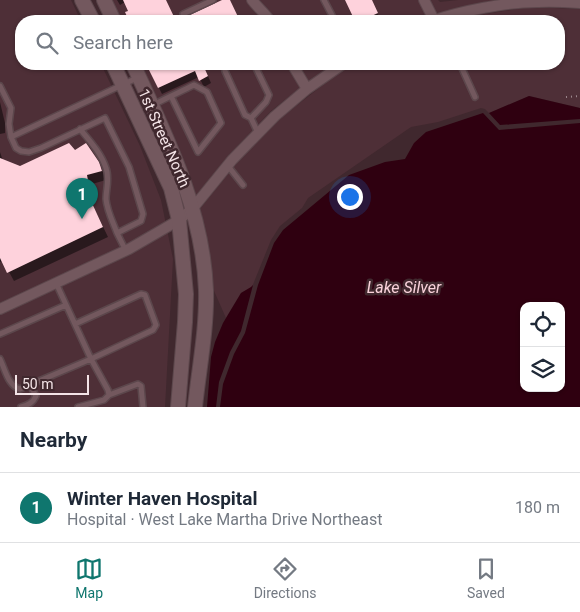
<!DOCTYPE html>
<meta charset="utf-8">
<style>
:root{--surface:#fff;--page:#f6f6f7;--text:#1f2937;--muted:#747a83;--line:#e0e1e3;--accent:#0f766e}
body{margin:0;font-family:Roboto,sans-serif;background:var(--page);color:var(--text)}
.controls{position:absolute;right:15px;bottom:15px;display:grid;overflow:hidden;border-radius:10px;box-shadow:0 1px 4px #0004}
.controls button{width:45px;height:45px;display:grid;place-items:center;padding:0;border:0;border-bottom:1px solid var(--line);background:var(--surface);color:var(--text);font:25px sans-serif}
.scale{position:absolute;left:15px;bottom:12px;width:74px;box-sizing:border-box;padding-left:5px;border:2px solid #f4e4e7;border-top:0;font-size:14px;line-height:18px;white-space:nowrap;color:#f4e4e7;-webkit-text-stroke:4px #40282e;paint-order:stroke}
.you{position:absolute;left:349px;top:196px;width:18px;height:18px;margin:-12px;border:4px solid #fff;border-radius:50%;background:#1a73e8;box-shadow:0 0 0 8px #1a73e833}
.badge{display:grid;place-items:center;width:32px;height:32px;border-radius:50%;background:var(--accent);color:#fff;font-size:16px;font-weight:700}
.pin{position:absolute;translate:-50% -41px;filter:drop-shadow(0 1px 2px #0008)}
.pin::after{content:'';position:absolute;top:26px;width:18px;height:15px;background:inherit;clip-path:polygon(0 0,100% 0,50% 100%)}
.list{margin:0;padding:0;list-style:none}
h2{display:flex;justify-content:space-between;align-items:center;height:65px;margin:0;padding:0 20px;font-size:21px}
h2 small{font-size:16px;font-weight:400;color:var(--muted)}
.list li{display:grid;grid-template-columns:32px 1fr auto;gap:15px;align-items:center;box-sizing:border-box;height:70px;padding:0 20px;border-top:1px solid var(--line)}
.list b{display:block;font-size:19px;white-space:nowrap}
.list p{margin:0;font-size:16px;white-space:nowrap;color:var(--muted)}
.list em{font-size:16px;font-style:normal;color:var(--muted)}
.icon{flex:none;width:28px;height:28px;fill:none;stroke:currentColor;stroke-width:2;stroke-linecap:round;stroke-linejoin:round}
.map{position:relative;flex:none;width:580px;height:407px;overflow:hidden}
.search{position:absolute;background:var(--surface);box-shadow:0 1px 4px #0004;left:15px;right:15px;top:15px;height:55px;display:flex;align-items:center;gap:12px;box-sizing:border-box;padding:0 18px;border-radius:20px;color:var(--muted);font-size:19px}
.sheet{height:135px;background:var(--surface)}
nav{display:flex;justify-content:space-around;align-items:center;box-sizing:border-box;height:70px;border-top:1px solid var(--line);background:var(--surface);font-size:14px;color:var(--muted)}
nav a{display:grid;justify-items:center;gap:2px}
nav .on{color:var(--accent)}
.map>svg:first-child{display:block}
.built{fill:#4e2f37}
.water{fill:#2f0010;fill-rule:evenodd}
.shadow{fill:#0007}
.building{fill:#fed2dc}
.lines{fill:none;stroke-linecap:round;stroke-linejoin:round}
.service-casing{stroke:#5c474c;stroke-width:8}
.minor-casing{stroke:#5c474c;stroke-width:12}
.secondary-casing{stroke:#5c474c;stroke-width:16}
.path{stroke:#9c888d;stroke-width:2;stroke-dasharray:1 4;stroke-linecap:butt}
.service{stroke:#73585e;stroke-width:5}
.minor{stroke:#73585e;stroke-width:10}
.secondary{stroke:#73585e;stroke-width:14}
.labels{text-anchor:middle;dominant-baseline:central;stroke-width:5;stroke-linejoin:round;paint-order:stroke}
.street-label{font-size:15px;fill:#f4e4e7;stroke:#40282e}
.water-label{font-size:16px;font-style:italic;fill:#fad2db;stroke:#40282e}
</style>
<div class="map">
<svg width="580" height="407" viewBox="0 0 580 407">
<rect width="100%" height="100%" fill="#40282e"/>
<path class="built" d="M0,0H71L81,21H21V64H101L140,146L161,200L173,259L165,407H0Z
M109,0H246L254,11L261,16L264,21H119Z
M259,0H419L427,17L416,21H276L269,10Z
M430,0H438L440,2L458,0H497L465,6L437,14Z
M530,7L580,9V108L529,96L489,113L485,109L481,108L438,122L411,127L308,198L302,208L280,226L271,240L252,287L241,293L226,318L211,284L199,210L236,164L253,146L278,120L337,74L354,64H559V21H453L485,14Z
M139,64H286L300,88L271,111L245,138L228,156L195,197Z
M298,64H332L308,82Z"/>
<path class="water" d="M529,96L580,108V119L500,125L489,113Z
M483,113L499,130L580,123V407H220L223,384L234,354L245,333L258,285L274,243L283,230L349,175L385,162L405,159L414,143L426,132ZM524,306H561V388H524Z
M253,285L241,331L230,352L219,382L216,407H207L211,357L215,342L223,323L241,293L251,287Z"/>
<path class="shadow" d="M117,0H165L175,21H130L126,13L129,11L125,2L120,5Z
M225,0H229L239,21H180Z
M346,0H371L380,19L374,21H356Z
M147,64H211L204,67L211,83L204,87L199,77L162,94Z
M0,102L5,123V133L0,134Z
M0,152L3,161L20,167L75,152L96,160L102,170L106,180L92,184L93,196L89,198L108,237L14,281L3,261L0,262Z"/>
<path class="building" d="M123,0H166L176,21H129L125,12L128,11Z
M222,0H230L240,21H177Z
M345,0H372L378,13L361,21H355Z
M146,64H210L204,67L208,76L199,81L195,71L158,88Z
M69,143L75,150L86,143L99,162L102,171L87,175L89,186L85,188L103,227L7,273L0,258V158L20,166Z"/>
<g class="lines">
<g class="service-casing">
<path id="service" d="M324,0L335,21
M183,14L213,0
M460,64L475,97
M225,71L245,115L251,118L258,133
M0,86L11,108L9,124L11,137L16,148L21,151L29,152L41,148L105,118L129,167L143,214L141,221L117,233L126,251
M153,105C166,98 180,92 194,85L207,92L221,123L198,152L171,96
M251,118L266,102L269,95L254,64
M80,129C90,141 101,153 106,168C110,178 106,189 106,199C107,211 113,222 117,233
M11,137L139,77
M228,166L243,185
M56,283L91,359L108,390L109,395
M0,334L66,305
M0,359C5,369 8,386 20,389L91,359L153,330L156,325L145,295L141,294L75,324
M21,407C28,405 33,403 36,396L30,385
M78,407L104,400L109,395L138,384L141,386L143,407"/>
</g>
<g class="minor-casing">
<path id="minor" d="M252,0C258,8 265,13 270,21
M424,0L434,20
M432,21C462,11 506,2 538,2C552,1 566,2 580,3
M292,64L307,89
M0,309L129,249L179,220L193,208L232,160L275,116L307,89L343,64"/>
</g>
<g class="secondary-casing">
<path id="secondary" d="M82,0L93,21
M104,0L114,21
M113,64L171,188L179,220L186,294L185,322L178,407
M133,64C166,136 203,209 206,290C207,329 199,368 195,407"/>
</g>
<path class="path" d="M566,97L580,96"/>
<use href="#service" class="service"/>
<use href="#minor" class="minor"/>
<use href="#secondary" class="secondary"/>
</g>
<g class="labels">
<g class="street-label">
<text transform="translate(164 138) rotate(66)">1st Street North</text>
</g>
<g class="water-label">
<text x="404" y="287">Lake Silver</text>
</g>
</g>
</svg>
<div class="controls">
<button><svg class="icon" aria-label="locate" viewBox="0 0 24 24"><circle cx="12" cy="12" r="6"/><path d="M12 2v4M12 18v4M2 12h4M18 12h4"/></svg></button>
<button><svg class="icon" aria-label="layers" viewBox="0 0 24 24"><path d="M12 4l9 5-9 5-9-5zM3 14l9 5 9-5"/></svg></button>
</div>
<div class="scale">50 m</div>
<div class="you"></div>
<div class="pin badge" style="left:82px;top:219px">1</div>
<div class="search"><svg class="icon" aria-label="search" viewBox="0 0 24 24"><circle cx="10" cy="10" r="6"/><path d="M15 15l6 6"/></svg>Search here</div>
</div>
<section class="sheet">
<h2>Nearby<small></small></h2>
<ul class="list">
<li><span class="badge">1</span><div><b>Winter Haven Hospital</b><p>Hospital · West Lake Martha Drive Northeast</p></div><em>180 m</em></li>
</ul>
</section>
<nav>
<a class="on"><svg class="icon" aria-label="map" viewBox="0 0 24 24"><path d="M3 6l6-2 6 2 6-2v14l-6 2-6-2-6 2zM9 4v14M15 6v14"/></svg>Map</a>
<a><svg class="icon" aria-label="directions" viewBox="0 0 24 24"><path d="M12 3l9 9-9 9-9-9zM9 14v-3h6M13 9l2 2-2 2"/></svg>Directions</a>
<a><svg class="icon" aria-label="saved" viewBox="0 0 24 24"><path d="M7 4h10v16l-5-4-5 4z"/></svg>Saved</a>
</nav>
